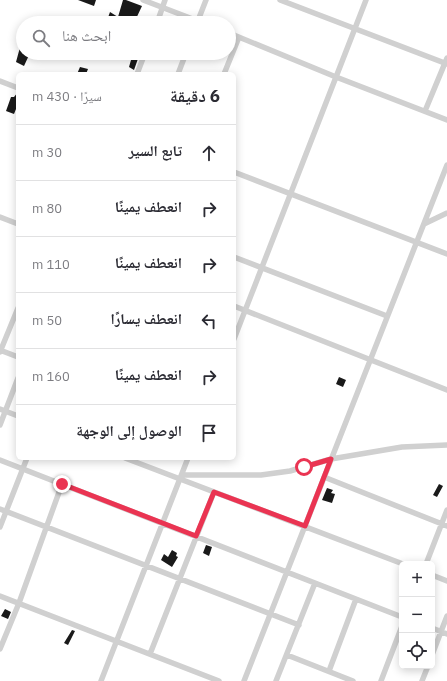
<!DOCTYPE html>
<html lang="ar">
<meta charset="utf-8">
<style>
:root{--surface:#fff;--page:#f2f2f3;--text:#2b2b33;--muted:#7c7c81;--line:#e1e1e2}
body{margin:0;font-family:"IBM Plex Sans","Noto Naskh Arabic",sans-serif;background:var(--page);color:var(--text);direction:rtl}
.controls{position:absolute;right:12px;bottom:12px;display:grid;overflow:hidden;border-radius:6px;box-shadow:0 2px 10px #0003}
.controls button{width:36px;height:36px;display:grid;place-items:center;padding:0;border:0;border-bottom:1px solid var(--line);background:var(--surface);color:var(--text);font:20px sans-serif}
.stop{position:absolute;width:12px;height:12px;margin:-9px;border:3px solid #ea3452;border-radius:50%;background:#fff}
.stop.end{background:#ea3452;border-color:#fff;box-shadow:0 1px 4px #0008}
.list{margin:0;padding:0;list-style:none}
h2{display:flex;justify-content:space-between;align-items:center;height:52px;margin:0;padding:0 16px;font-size:17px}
h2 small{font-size:13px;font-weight:400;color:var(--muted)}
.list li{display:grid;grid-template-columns:26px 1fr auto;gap:12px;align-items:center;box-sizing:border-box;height:56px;padding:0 16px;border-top:1px solid var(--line)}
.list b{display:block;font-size:15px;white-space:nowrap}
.list em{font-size:13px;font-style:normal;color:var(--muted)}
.icon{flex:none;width:22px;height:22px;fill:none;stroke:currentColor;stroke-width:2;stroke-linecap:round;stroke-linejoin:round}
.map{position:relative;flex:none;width:447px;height:681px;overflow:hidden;direction:ltr}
.search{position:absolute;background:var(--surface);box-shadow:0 2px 10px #0003;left:16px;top:16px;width:220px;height:44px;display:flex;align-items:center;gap:10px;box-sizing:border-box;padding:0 14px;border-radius:22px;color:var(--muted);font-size:15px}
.panel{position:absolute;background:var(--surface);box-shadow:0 2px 10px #0003;left:16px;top:72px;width:220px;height:388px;border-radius:6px;direction:rtl}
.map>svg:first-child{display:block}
.building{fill:#1a1a1a}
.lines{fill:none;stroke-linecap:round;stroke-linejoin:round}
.street{stroke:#d0d0d0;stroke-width:5.5}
.route{stroke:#ea3452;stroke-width:5}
</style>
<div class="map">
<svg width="447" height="681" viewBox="0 0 447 681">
<rect width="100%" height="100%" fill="#fff"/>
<path class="building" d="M78,0H96L94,6Z
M123,0H126L142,6L134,23H106L110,12L118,17Z
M22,40H23V53H30L24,66L16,62Z
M133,53H140L134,70L129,67Z
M80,67L88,69L86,74H77Z
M18,92V104L14,114L6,111L11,97H14Z
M339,377L346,380L343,387L336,384Z
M439,484L443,486L437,497L433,495Z
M327,488L333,490L331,493L335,494L332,503L322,500Z
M206,545L212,547L209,556L203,553Z
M172,550L177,553L176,556L178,557L172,567L161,560L164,554L168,557Z
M5,609L11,612L8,619L1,616Z
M72,630L75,631L68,645L64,643Z"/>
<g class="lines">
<path class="street" d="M143,0L203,23
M280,0L447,64
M157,23L165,0
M197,23L206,0
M229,33L336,77L447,120
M137,74L145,53
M178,74L186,53
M224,74L239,37
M0,81L18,88
M425,111L447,58
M234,172L447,254
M0,217L18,224
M424,224L447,213
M234,257L387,316
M234,306L447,390
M234,339L366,0
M0,350L18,357
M0,352L18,308
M0,409L18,416
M0,425L18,378
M125,458L403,564
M0,460L402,617
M182,475H261L290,471L331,459L402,447L447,445
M324,477L447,526
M0,509L299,625
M0,527L27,458
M426,564L447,510
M432,575L447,581
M0,596L219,681
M432,628L447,634
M0,649L19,603L62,484
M150,654L214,492
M287,655L353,681
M432,655L447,616
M329,671L356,599
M101,681L188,458
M244,681L447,165
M276,681L315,583
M381,681L402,626
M422,681L428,666"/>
</g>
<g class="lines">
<path class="route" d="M62,484L196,536L214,492L305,526L331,459L304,467"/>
</g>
</svg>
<div class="controls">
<button>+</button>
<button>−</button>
<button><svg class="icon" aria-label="locate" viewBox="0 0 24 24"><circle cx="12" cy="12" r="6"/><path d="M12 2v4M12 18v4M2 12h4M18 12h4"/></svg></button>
</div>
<div class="stop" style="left:304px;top:467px"></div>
<div class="stop end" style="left:62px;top:484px"></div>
<div class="search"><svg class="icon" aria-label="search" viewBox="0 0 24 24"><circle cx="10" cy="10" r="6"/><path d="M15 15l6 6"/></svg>ابحث هنا</div>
<section class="panel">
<h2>6 دقيقة<small>سيرًا · 430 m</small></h2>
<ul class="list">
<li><svg class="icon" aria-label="ahead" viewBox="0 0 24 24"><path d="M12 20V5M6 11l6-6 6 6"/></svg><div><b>تابع السير</b></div><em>30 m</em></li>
<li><svg class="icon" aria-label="right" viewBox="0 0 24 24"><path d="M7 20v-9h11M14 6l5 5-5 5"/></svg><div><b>انعطف يمينًا</b></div><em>80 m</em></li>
<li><svg class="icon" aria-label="right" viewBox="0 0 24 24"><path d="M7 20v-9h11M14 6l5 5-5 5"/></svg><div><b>انعطف يمينًا</b></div><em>110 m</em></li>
<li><svg class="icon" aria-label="left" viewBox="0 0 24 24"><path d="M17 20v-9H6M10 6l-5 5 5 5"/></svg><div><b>انعطف يسارًا</b></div><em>50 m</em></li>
<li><svg class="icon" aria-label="right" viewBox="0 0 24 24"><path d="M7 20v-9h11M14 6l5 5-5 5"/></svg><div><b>انعطف يمينًا</b></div><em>160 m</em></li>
<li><svg class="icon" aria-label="arrive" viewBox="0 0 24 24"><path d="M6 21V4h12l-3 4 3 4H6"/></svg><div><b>الوصول إلى الوجهة</b></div></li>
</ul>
</section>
</div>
